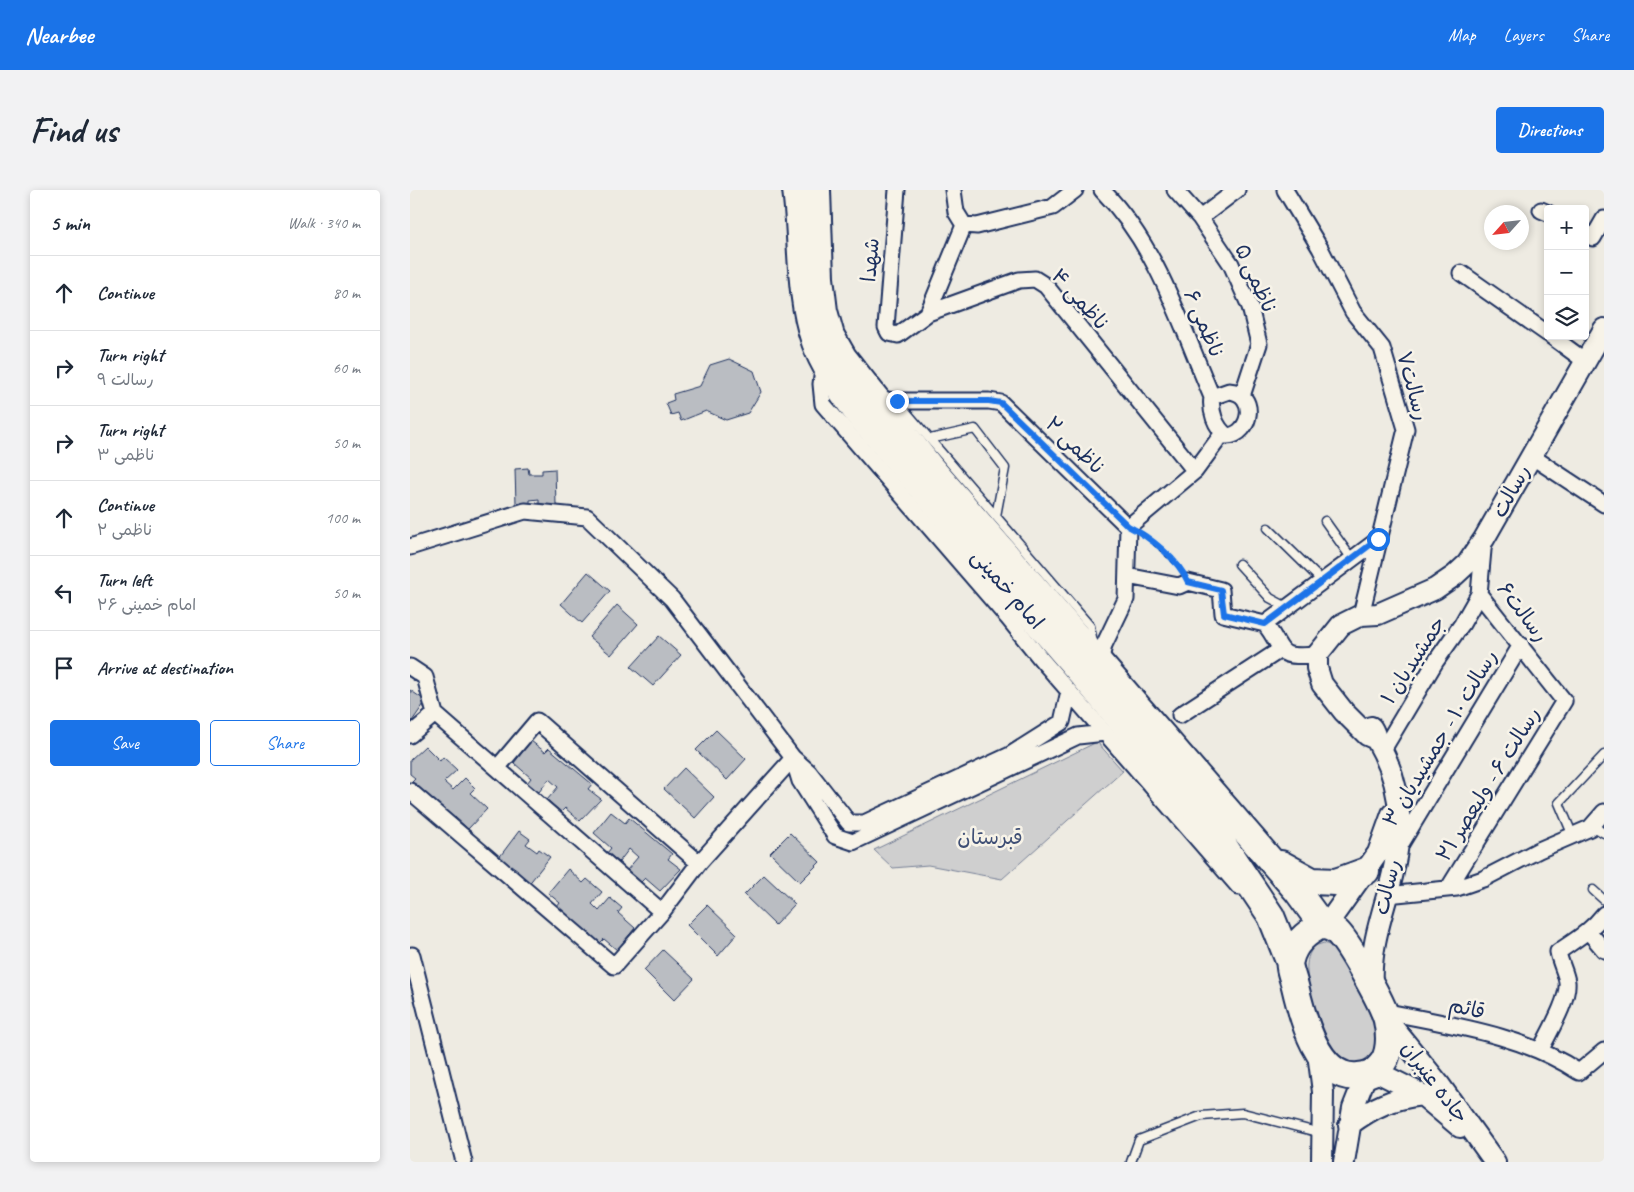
<!DOCTYPE html>
<meta charset="utf-8">
<style>
:root{--surface:#fff;--page:#f2f2f3;--text:#1f2937;--muted:#747a83;--line:#e0e1e3;--accent:#1a73e8}
body{margin:0;font-family:Caveat,"Playpen Sans Arabic",sans-serif;background:var(--page);color:var(--text)}
.controls{position:absolute;right:15px;top:15px;display:grid;overflow:hidden;border-radius:5px;box-shadow:0 2px 8px #0003}
.controls button{width:45px;height:45px;display:grid;place-items:center;padding:0;border:0;border-bottom:1px solid var(--line);background:var(--surface);color:var(--text);font:25px sans-serif}
.compass{position:absolute;left:1074px;top:15px;width:45px;height:45px;border-radius:50%;background:var(--surface);box-shadow:0 2px 8px #0003;rotate:243deg}
.stop{position:absolute;width:15px;height:15px;margin:-11px;border:4px solid #1a73e8;border-radius:50%;background:#fff}
.stop.end{background:#1a73e8;border-color:#fff;box-shadow:0 1px 5px #0008}
.list{margin:0;padding:0;list-style:none}
h2{display:flex;justify-content:space-between;align-items:center;height:65px;margin:0;padding:0 20px;font-size:21px}
h2 small{font-size:16px;font-weight:400;color:var(--muted)}
.list li{display:grid;grid-template-columns:32px 1fr auto;gap:15px;align-items:center;box-sizing:border-box;height:75px;padding:0 20px;border-top:1px solid var(--line)}
.list b{display:block;font-size:19px;white-space:nowrap}
.list p{margin:0;font-size:16px;white-space:nowrap;color:var(--muted)}
.list em{font-size:16px;font-style:normal;color:var(--muted)}
.actions{display:flex;gap:10px;padding:15px 20px}
.actions a{flex:1;padding:11px 0;border:1px solid var(--accent);border-radius:5px;text-align:center;font-size:18px;color:var(--accent)}
.actions .main{background:var(--accent);color:#fff}
.icon{flex:none;width:28px;height:28px;fill:none;stroke:currentColor;stroke-width:2;stroke-linecap:round;stroke-linejoin:round}
.map{position:relative;flex:none;width:1194px;height:972px;overflow:hidden;border-radius:5px}
header{display:flex;align-items:center;gap:30px;box-sizing:border-box;height:70px;padding:0 25px;background:var(--accent);color:#fff}
header strong{font-size:24px}
nav{display:flex;gap:28px;margin-inline-start:auto;font-size:18px}
.intro{display:flex;align-items:center;justify-content:space-between;box-sizing:border-box;height:120px;padding:0 30px}
h1{margin:0;font-size:35px}
.button{padding:12px 22px;border-radius:5px;background:var(--accent);color:#fff;font-size:18px;font-weight:700}
main{display:flex;gap:30px;padding:0 30px}
aside{flex:1;background:var(--surface);border-radius:5px;box-shadow:0 2px 8px #0003}
.map>svg:first-child{display:block}
.green{fill:#cfcfcf;stroke:#757f96}
.building{fill:#babdc2;stroke:#1b2f5e}
.lines{fill:none;stroke-linecap:round;stroke-linejoin:round}
.lane-casing{stroke:#1b2f5e;stroke-width:11}
.street-casing{stroke:#1b2f5e;stroke-width:19}
.secondary-casing{stroke:#1b2f5e;stroke-width:24}
.highway-casing{stroke:#1b2f5e;stroke-width:30}
.path{stroke:#1b2f5e;stroke-width:2.5;stroke-dasharray:4 4;stroke-linecap:butt}
.lane{stroke:#f7f3e8;stroke-width:8}
.street{stroke:#f7f3e8;stroke-width:15}
.secondary{stroke:#f7f3e8;stroke-width:20}
.highway{stroke:#f7f3e8;stroke-width:26}
.route{stroke:#1a73e8;stroke-width:6}
.labels{text-anchor:middle;dominant-baseline:central;stroke-width:5;stroke-linejoin:round;paint-order:stroke}
.street-label{font-size:21px;fill:#1b2f5e;stroke:#f7f3e8}
.park-label{font-size:21px;fill:#3f4f75;stroke:#f7f3e8}
</style>
<header>
<strong>Nearbee</strong>
<nav><a>Map</a><a>Layers</a><a>Share</a></nav>
</header>
<div class="intro"><h1>Find us</h1><a class="button">Directions</a></div>
<main>
<aside>
<h2>5 min<small>Walk · 340 m</small></h2>
<ul class="list">
<li><svg class="icon" aria-label="ahead" viewBox="0 0 24 24"><path d="M12 20V5M6 11l6-6 6 6"/></svg><div><b>Continue</b></div><em>80 m</em></li>
<li><svg class="icon" aria-label="right" viewBox="0 0 24 24"><path d="M7 20v-9h11M14 6l5 5-5 5"/></svg><div><b>Turn right</b><p>رسالت ۹</p></div><em>60 m</em></li>
<li><svg class="icon" aria-label="right" viewBox="0 0 24 24"><path d="M7 20v-9h11M14 6l5 5-5 5"/></svg><div><b>Turn right</b><p>ناظمی ۳</p></div><em>50 m</em></li>
<li><svg class="icon" aria-label="ahead" viewBox="0 0 24 24"><path d="M12 20V5M6 11l6-6 6 6"/></svg><div><b>Continue</b><p>ناظمی ۲</p></div><em>100 m</em></li>
<li><svg class="icon" aria-label="left" viewBox="0 0 24 24"><path d="M17 20v-9H6M10 6l-5 5 5 5"/></svg><div><b>Turn left</b><p>امام خمینی ۲۶</p></div><em>50 m</em></li>
<li><svg class="icon" aria-label="arrive" viewBox="0 0 24 24"><path d="M6 21V4h12l-3 4 3 4H6"/></svg><div><b>Arrive at destination</b></div></li>
</ul>
<div class="actions"><a class="main">Save</a><a>Share</a></div>
</aside>
<div class="map">
<svg width="1194" height="972" viewBox="0 0 1194 972">
<rect width="100%" height="100%" fill="#eeebe2"/>
<filter id="ink" filterUnits="userSpaceOnUse"><feTurbulence type="fractalNoise" baseFrequency=".02" numOctaves="2"/><feDisplacementMap in="SourceGraphic" scale="10" xChannelSelector="R" yChannelSelector="G"/><feConvolveMatrix kernelMatrix="1 2 1 2 8 2 1 2 1" color-interpolation-filters="sRGB"/></filter>
<g filter="url(#ink)">
<path class="green" d="M687,552L713,581L592,689L518,675L483,678L464,660Z
M914,753L924,757C939,783 970,830 966,860C959,866 950,876 940,873C916,865 898,803 897,781C896,771 899,763 904,756Z"/>
<path class="building" d="M319,169L344,181L351,202L338,223L316,230L296,221L271,231L268,223L261,225L256,213L264,210L263,204L290,196L300,175Z
M118,278L119,284H132V280L145,279L146,315L129,316V309L120,310V313L106,314L105,279Z
M178,382L200,401L172,433L151,414Z
M207,415L228,434L201,465L179,447Z
M249,446L271,465L243,496L221,477Z
M0,500L16,511L0,534Z
M306,540L336,569L317,590L286,560Z
M121,551L135,562L139,558L182,594L178,599L191,609L170,631L155,618L151,622L137,610L148,597L139,589L129,602L117,593L121,588L104,573Z
M15,556L30,571L33,567L47,580L34,592L43,600L55,588L65,598L60,603L77,619L58,639L45,627L41,631L1,592L5,588L0,584V570Z
M274,578L304,607L285,628L254,599Z
M201,622L215,633L219,628L262,664L258,669L271,679L250,701L235,688L231,692L217,680L228,667L219,659L209,672L197,663L201,658L184,643Z
M109,641L120,649L116,654L127,662L129,659L140,667L118,695L105,685L108,680L101,675L99,678L88,669Z
M380,643L410,672L390,692L360,663Z
M158,679L173,693L177,689L192,702L182,714L189,721L200,708L212,718L208,723L225,738L207,760L194,749L190,753L147,717L150,713L138,703Z
M354,685L385,714L365,735L334,705Z
M297,715L327,744L308,766L277,735Z
M253,760L284,789L264,810L234,780Z"/>
<g class="lines">
<g class="lane-casing">
<path id="lane" d="M487,211L680,436L683,453
M520,249L565,239L595,278L586,326
M915,331L942,369
M858,338L912,391
M829,374L860,408L877,417
M1182,636L1194,643
M1163,646L1149,613L1194,565
M1183,700L1194,710
M721,972L729,950L791,926L833,923L911,943"/>
</g>
<g class="street-casing">
<path id="street" d="M487,0L476,137L479,143L488,145L518,123L609,90L625,89L636,96L785,281
M543,0L546,22L554,35L567,36L643,17L665,0
M692,0C748,57 771,135 802,207
M765,0L790,28L821,74L840,117L849,154L832,206
M875,0L910,58L943,122L972,158L996,239L951,425
M1131,20L1138,23
M790,28L827,0
M1183,48L1194,29
M1051,83L1138,144
M518,123L554,35
M1141,146L1175,171
M414,172L411,194L413,214L598,428L631,469L829,697
M819,201C848,203 842,245 817,246C805,237 800,221 802,207Z
M465,209L487,211H579L591,213L718,337
M1121,266L1194,314
M718,337L785,281L813,243
M0,357L115,321L177,327L262,409L383,568L399,582L439,633H454L600,565L652,532L659,501
M717,386L769,396L778,392L811,400L813,424L855,434C877,463 864,468 907,465
M855,434L969,349
M690,474L694,455L716,409L718,337
M0,477L15,487L25,524
M770,525L870,460
M0,545L25,524L252,722
M973,560L1026,471L1052,434L1069,404
M383,568L390,591L425,646L443,652L668,546L695,543
M88,577L127,531L289,673
M0,601L204,776L252,722L289,673L383,568
M989,657L1111,455
M1038,699L1154,511L1069,404L1074,349
M977,705L1047,698L1073,689L1129,660L1180,638L1194,622
M1179,742L1194,760
M2,765L54,972
M973,821C1039,835 1112,844 1169,882L1194,861
M1130,861C1138,844 1159,810 1157,792C1156,783 1150,773 1148,762C1165,750 1181,741 1194,724"/>
</g>
<g class="secondary-casing">
<path id="secondary" d="M961,537C965,542 965,547 967,551C997,603 993,650 977,706C968,737 960,764 962,796
M966,549L957,545L934,522L912,494L907,478V465L931,435L951,425L968,424L1025,399L1044,386L1057,374L1074,349L1194,139
M916,736L968,663L982,624
M977,830L1029,894L1085,972
M908,863L913,902L912,972
M965,881L1011,904L1050,937
M939,935C965,916 981,909 1012,905
M934,972L943,918L956,885"/>
</g>
<g class="highway-casing">
<path id="highway" d="M386,0C393,51 388,102 405,152C414,178 432,201 448,224L671,483L808,647L861,726L879,771
M407,0L410,88L414,121L421,146L433,167L521,278L888,702L912,735
M871,674L902,691L926,692L956,681
M912,735C917,737 923,738 926,741C938,751 973,814 977,830C980,845 981,866 969,877C964,883 957,885 949,886C908,892 892,826 885,796C883,788 878,776 880,770C884,753 897,742 912,735Z"/>
</g>
<path class="path" d="M732,343L773,381"/>
<use href="#lane" class="lane"/>
<use href="#street" class="street"/>
<use href="#secondary" class="secondary"/>
<use href="#highway" class="highway"/>
</g>
</g>
<g class="lines" filter="url(#ink)">
<path class="route" d="M487,211H579L591,213L718,336C740,347 768,369 778,392L811,400L814,424L855,434L968,349"/>
</g>
<g class="labels">
<g class="street-label">
<text transform="translate(460 70) rotate(-85)">شهدا</text>
<text transform="translate(846 88) rotate(66)">ناظمی ۵</text>
<text transform="translate(670 109) rotate(48)">ناظمی ۴</text>
<text transform="translate(794 133) rotate(67)">ناظمی ۶</text>
<text transform="translate(1003 196) rotate(75)">رسالت۷</text>
<text transform="translate(665 255) rotate(44)">ناظمی ۲</text>
<text transform="translate(1101 301) rotate(-61)">رسالت</text>
<text transform="translate(598 399) rotate(49)">امام خمینی</text>
<text transform="translate(1113 422) rotate(53)">رسالت۶</text>
<text transform="translate(1003 470) rotate(-57)">جمشیدیان ۱</text>
<text transform="translate(1030 548) rotate(-59)">رسالت ۱۰ - جمشیدیان ۳</text>
<text transform="translate(1078 594) rotate(-58)">رسالت ۶ - ولیعصر ۲۱</text>
<text transform="translate(977 697) rotate(-76)">رسالت</text>
<text transform="translate(1057 818) rotate(13)">قائم</text>
<text transform="translate(1025 892) rotate(53)">جاده عنبران</text>
</g>
<g class="park-label">
<text x="580" y="647">قبرستان</text>
</g>
</g>
</svg>
<div class="controls">
<button>+</button>
<button>−</button>
<button><svg class="icon" aria-label="layers" viewBox="0 0 24 24"><path d="M12 4l9 5-9 5-9-5zM3 14l9 5 9-5"/></svg></button>
</div>
<svg class="compass" viewBox="-18 -18 36 36"><path d="M0-13l5 13h-10z" fill="#e53935"/><path d="M0 13l5-13h-10z" fill="#747a83"/></svg>
<div class="stop" style="left:968px;top:349px"></div>
<div class="stop end" style="left:487px;top:211px"></div>
</div>
</main>
